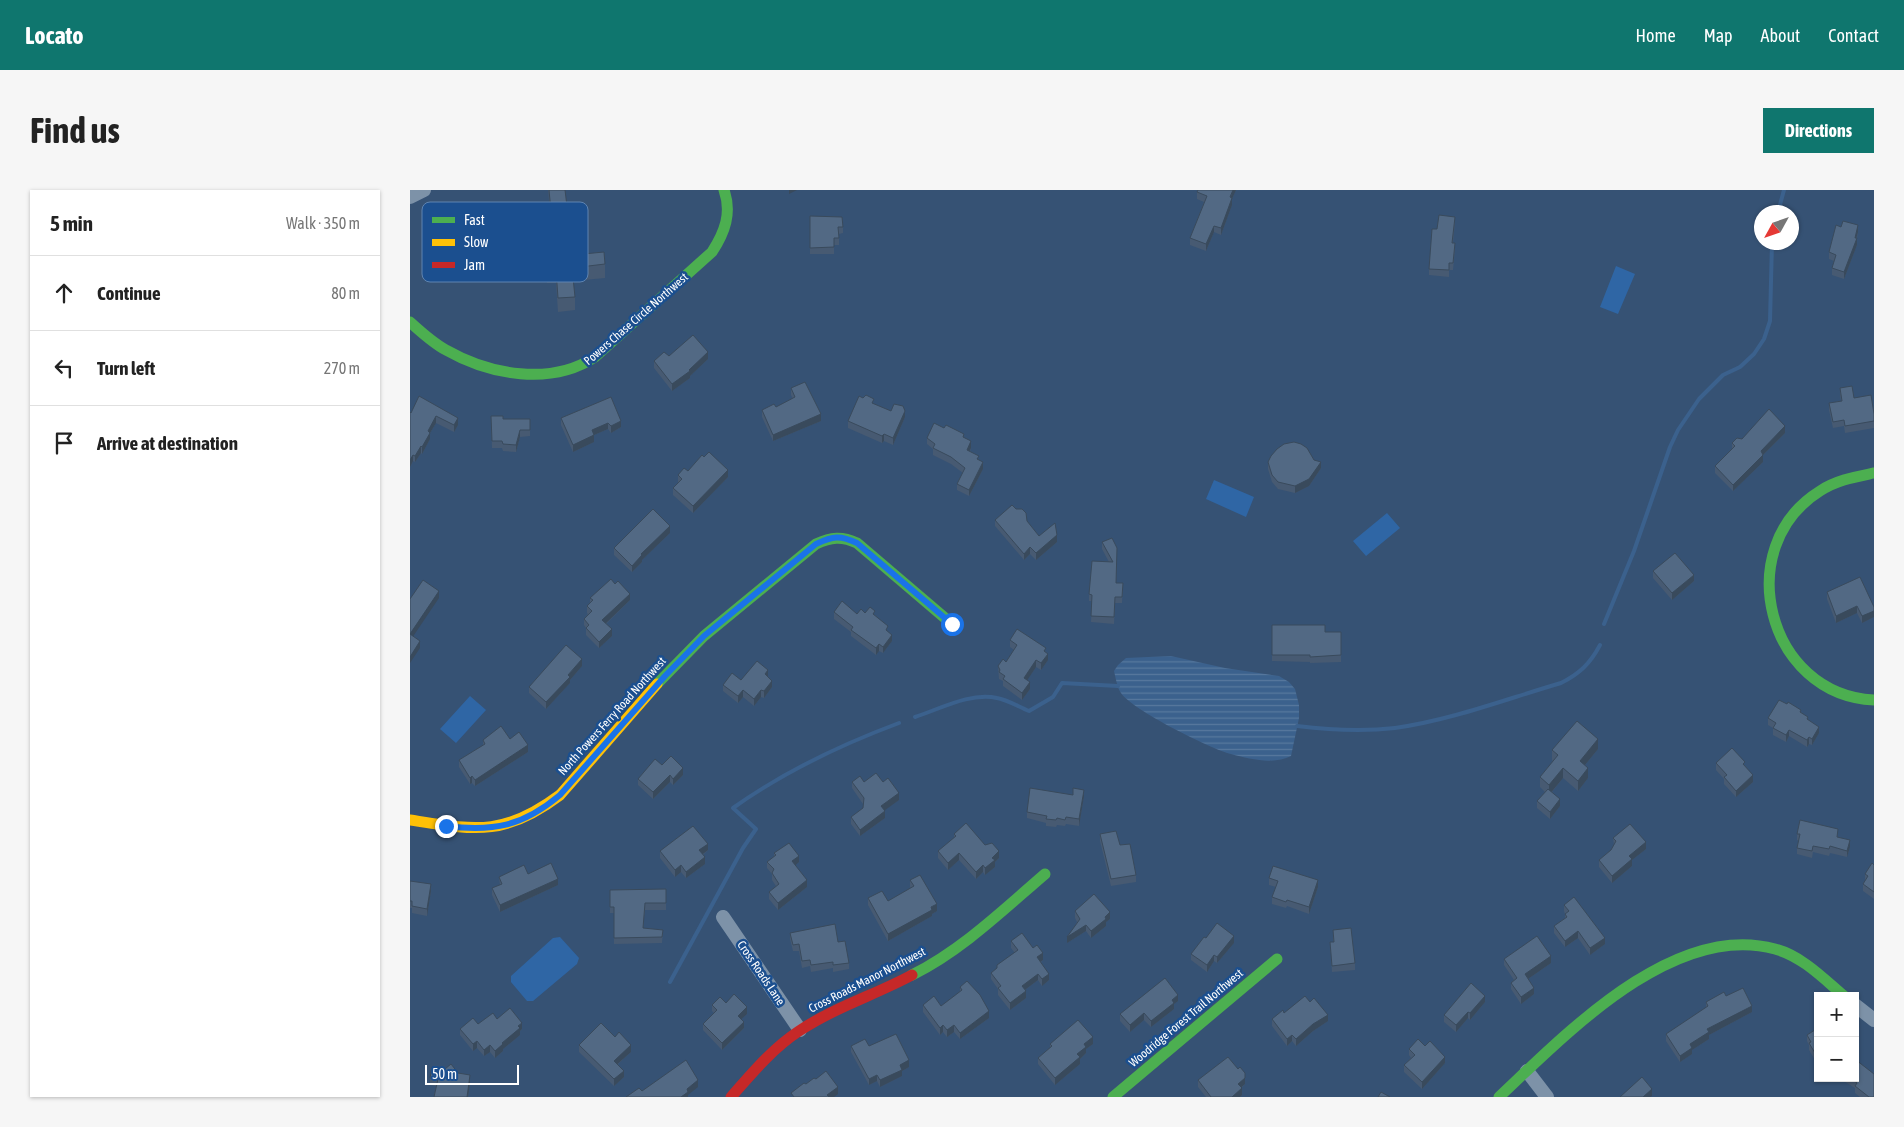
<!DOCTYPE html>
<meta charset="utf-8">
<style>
:root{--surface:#fff;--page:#f6f6f6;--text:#222;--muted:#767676;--line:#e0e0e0;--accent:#0f766e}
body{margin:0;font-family:"Asap Condensed",sans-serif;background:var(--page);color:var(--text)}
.controls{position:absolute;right:15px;bottom:15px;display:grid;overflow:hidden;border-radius:0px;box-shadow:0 1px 4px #0004}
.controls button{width:45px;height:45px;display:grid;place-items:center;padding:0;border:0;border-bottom:1px solid var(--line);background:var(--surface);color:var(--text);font:25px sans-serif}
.compass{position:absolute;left:1344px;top:15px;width:45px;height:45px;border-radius:50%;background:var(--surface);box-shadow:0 1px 4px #0004;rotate:230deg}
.scale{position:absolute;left:15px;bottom:12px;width:94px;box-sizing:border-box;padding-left:5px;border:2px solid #fff;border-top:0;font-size:14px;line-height:18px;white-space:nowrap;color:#fff;-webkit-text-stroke:4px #1b4f8f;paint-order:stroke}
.stop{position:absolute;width:15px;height:15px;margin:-11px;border:4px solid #1a73e8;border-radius:50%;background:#fff}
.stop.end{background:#1a73e8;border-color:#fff;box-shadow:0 1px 5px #0008}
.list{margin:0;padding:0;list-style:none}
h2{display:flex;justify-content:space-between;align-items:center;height:65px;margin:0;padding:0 20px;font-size:21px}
h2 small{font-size:16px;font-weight:400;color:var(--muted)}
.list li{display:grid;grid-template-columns:32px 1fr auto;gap:15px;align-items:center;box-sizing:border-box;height:75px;padding:0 20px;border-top:1px solid var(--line)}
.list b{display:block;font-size:19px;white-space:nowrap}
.list em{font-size:16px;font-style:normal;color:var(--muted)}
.icon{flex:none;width:28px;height:28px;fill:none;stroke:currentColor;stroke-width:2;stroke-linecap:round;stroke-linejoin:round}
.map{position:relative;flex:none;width:1464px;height:907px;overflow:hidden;border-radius:0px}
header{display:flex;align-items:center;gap:30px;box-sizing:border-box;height:70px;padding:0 25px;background:var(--accent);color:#fff}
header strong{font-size:24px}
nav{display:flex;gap:28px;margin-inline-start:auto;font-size:18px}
.intro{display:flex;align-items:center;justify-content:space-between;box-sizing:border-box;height:120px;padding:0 30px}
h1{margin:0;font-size:35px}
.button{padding:12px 22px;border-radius:0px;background:var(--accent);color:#fff;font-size:18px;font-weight:700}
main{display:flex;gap:30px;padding:0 30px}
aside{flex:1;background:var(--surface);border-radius:0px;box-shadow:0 1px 4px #0004}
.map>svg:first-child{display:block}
.pitch{fill:#2f66a5}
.water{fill:url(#water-rules)}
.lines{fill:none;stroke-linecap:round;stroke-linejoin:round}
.stream{stroke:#3b618d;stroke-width:4}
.street{stroke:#7d92a8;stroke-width:14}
.fast{stroke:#4caf50;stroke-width:11}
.slow{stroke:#ffc107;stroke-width:11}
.jam{stroke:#c62828;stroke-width:11}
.wall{fill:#475a72}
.shaded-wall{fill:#394a5c}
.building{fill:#526984;stroke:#394a5c}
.route{stroke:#1a73e8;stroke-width:6}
.labels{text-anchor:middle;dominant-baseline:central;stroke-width:5;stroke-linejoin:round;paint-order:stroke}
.street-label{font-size:12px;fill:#fff;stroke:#1b4f8f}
.key{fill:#1b4f8f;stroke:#5f84b1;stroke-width:1}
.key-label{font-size:14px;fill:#fff}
</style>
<header>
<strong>Locato</strong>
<nav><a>Home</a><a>Map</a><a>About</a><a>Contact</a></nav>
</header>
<div class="intro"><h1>Find us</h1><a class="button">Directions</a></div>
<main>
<aside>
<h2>5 min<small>Walk · 350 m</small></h2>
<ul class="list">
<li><svg class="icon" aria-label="ahead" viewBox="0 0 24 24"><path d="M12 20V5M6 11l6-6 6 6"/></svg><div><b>Continue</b></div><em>80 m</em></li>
<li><svg class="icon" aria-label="left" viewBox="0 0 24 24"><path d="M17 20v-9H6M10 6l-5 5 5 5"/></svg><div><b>Turn left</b></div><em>270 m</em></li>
<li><svg class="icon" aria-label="arrive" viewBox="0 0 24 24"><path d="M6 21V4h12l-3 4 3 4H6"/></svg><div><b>Arrive at destination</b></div></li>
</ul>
</aside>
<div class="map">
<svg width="1464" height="907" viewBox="0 0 1464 907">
<defs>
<pattern id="water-rules" width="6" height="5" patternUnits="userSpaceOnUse" patternTransform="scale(1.25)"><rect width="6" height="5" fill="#3b618d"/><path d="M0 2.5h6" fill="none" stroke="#58799e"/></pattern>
</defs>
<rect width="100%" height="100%" fill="#365274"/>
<path class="pitch" d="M1206,76L1225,84L1208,124L1190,117Z
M804,290L844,307L836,327L796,309Z
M977,323L990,338L956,366L943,351Z
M60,506L76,520L46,553L30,539Z
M150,747L169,768L167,774L123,811H117L101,792V786L143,748Z"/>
<path class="water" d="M761,466L815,478L869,486L879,492L885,499L889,515V528L881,566C864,575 839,569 821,564C801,559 722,520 711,503C707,497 706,489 704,481L708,475L716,468Z"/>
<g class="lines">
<path class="stream" d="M1368,22L1374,0
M1194,434L1224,361L1260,257L1268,240L1289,209L1313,185L1330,177L1344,164L1354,149L1360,131L1362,52
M505,527C530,519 560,502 587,508C598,510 609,517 619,521L643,507L652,493L708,496
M887,536C919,540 952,542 985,538C1042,530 1096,509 1151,493C1169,484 1180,474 1190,455
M260,792L333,658L346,639L323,618C375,581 430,555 489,533"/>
<path class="street" d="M0,7L14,0
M313,727L390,840
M1445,815L1464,830
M1117,881L1137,907"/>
<path class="fast" d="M0,132C11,142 23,153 36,160C80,185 141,196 185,167L302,62C315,42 322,23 314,0
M1464,283C1445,287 1427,290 1410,301C1320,357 1357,505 1464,510
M247,494L294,446L406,354C421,347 432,346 447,353L542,434
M502,785C552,760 593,720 635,684
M703,907L867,769
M1089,907C1156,844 1264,731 1365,759C1392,766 1414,789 1434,806"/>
<path class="slow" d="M0,630C65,640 94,647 150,605L247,494"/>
<path class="jam" d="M321,907C342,883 363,858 389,841C425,817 465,805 502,785"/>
</g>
<path class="wall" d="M138,0H155L163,65L195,74V88L163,91L165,107V120L148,122L146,93H137L135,78V65L144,64Z
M788,0H826L822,9V15L811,45L804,42L796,61L780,55V48L794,12L787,9V2Z
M400,26L433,37V43L429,44V55H424V64H400Z
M1045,33L1043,53L1045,60L1043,80H1039V87L1019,85V79L1027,39Z
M1448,42L1447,48V55L1434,89L1422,85V78L1424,71L1419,69V62Z
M259,166L298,169L280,186V188L262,201L244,178V171Z
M381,198L411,231L363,251L352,227V220L366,217L383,209L381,205Z
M1430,198L1464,224V238L1435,243L1434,236L1423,238L1419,220V213L1431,211L1430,205Z
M9,206L48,235L44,242L26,233L20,243V249L12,264L11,263L5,272L3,271L0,277V222L1,223Z
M201,207L211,237L201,243L198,239L184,245V252L163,262L151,235V228Z
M464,214L495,227L483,255L474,251L472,253L438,238V231Z
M81,226L93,229H120V246L110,247L106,262L93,261L92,258H82Z
M1375,243L1353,265V272L1323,301L1305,283V276L1322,259V253L1332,249Z
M517,248H554L561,258L560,261L569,270L573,279L559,306L547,300V294L553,283L541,274L523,265V259L517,254Z
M904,270L911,278L899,296L885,303L868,299L862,292L858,279V272Z
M278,281L318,287L283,323L263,305V298L268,293V285Z
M585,330L617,331L629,346L647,352L626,370L620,364L614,370L585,336Z
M260,343L232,370V372L222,382L204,365V358Z
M702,348L706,393H713L712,413H705L704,434L681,432L682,411H679V404L699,372L692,359V352Z
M1243,381L1284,391L1262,410L1243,388Z
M1417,402L1464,417V427L1452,433L1447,423L1426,433L1417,409Z
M180,408L220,410L196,434L202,446L189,458L176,445V438L174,435V429L178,424L177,423V416L180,413Z
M424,422L447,424L455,423L465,425L478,442L482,451L473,463L469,461L466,465L441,446V442L424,429Z
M862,435L915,442H931V472L900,473V472L862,471Z
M600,450L636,462L638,470L631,480L626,477L617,490L620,499L612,510L593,496V491L589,489L588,476L596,472L604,460L600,457Z
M172,476L160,490V493L136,519L119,503V497Z
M358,487L362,497L354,508L351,507L344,516L333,507L328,513L313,501V495L331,490Z
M1391,522L1409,543L1402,555L1399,554L1397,557L1379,546L1376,552L1363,545V538L1358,535V528Z
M100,549L118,562L65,596L62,593L60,594L49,577V570L73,555V550Z
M1188,559L1175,575L1178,588L1168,601L1153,588L1142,602L1150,616L1140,629L1127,618V611L1135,602L1130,597V587L1143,571L1142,570V560Z
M1306,573L1335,576L1343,592L1326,607L1314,594V589L1306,580Z
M252,575L273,585L263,595L260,592L243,609L228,595V589Z
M442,592H473L489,610L474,620L475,628L450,646L441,634V627L453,618V614L442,598Z
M674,606L669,636L656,634L655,636L647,635L646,637L636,636V633L617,628V622Z
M544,644L575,655L589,668L585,672V677L575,685L573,682L566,689L549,670L538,680L528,668V661L544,648Z
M690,644L726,685V692L701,696L690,651Z
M1387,644L1428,646V647L1440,657L1437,667L1420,663L1419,666L1403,662L1402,668L1387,664V658L1389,651L1387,650Z
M1203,648L1236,659L1222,670V676L1202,693L1189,677V670L1201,660L1204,655Z
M298,660L293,665L295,674L276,688L271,682L265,687L250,668V661Z
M364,663L389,672L385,675L397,697L368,720L359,709V702L366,696L362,690V684L357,678V672L364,667Z
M1464,675V709L1453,701V694L1455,691V684Z
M118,684L148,695L90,722L82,705V698L90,695L89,687Z
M859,688L908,697L899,724L877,716L876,718L862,714V707L866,697L859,695Z
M500,690L527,721L522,724V726L478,751L458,715V708L478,711L501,698L500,697Z
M0,691L21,701L17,726L2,723V718H0Z
M256,699V720H235L233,738L253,740L252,753L204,754V723H200V700Z
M1154,715L1195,754L1180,765L1168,748L1155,757L1144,743V736L1155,728V724L1154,721Z
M665,721L700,729L696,732V736L681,748L676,741L657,753L667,732L665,728Z
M923,740L945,773V780L922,782L920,752H923Z
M380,743L428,752L439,773V779L423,782V778L401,782L400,776L392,778L389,761H383L380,749Z
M601,751L623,758L633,770L631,772L639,790L632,796L628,790L615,800L616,808L600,820L588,805V799L581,789V783L605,763L601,758Z
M824,753L807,773L804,771L797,782L781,770V764Z
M1094,769L1141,773L1118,789L1124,804L1111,814L1101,799V793L1104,790L1094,775Z
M550,797L579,828L550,849L544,842L537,847L533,842L530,845L513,822V815L531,816L550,802Z
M1316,806L1342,822L1299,845V849L1282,860V864L1270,872L1256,851V844L1296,818V812Z
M768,811L764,814V819L741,837L734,830L720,842L710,831V824Z
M1075,812L1060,830L1058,828L1046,842L1034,832V825Z
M316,813L337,824L331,829L334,838L312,860L293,840V834L304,823L302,821V815Z
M874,823L918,831L903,841L886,856L882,851L877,856L862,836V829Z
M87,829L112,839L110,841V845L93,859V861L85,868L80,862L74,866L67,858L63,861L50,845V839Z
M1408,838V875L1399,860V855L1397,851V845Z
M640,854H683L676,859V863L670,869V874L645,895L628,874V868L640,858Z
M169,855L221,862L208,874L214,887L204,896L169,862Z
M441,856H459L499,877L492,881V886L470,897L467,891L459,895L441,862Z
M1015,856L1035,873L1012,899L994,882V875L1001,868L999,865V859Z
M1447,871L1464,907H1450L1445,903V898L1429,888H1445Z
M828,879L835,883V894L832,897V905L830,907H796L788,897V890Z
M48,883L60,892L58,907H24L26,896L20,895V888Z"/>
<path class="shaded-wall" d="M379,0H387L379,4Z
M823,0H826L822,9V15L811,45V38Z
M1448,35V42L1446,49L1447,48V55L1434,89V82Z
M804,36V42L796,61V54Z
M298,162V169L280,186V188L262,201V194L279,180Z
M495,221V227L483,255V248Z
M411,224V231L363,251V245Z
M26,226V233L20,243V249L12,264V257L18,241Z
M48,228V235L44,242V235Z
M211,231V237L201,243V236Z
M198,233V239L184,245V252L163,262V255L182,240Z
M1375,236V243L1353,265V272L1323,301V295L1351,261Z
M110,240V247L106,262V255Z
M474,244V251L472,253V246Z
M561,251V258L557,266V260Z
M11,256V263L5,272V266Z
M3,265V271L0,277V270Z
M573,272V279L559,306V300Z
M911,272V278L899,296L885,303V296Z
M318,280V287L283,323V316Z
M260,336V343L232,370V372L222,382V376L231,364Z
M647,345V352L626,370V363Z
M620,357V364L614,370V364Z
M1284,385V391L1262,410V403Z
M29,401V408L0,451V444Z
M220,404V410L192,437V430Z
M1447,416V423L1426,433V426Z
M1464,421V427L1452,433V426Z
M202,439V446L189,458V452Z
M482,445V451L473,463V457Z
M10,451V458L0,473V467Z
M469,454V461L466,465V458Z
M638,464V470L631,480V473Z
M172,469V476L160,490V493L136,519V512Z
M626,470V477L614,495V488Z
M358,480V487L355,484Z
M362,491V497L354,508V501Z
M620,492V499L612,510V503Z
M333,500V507L328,513V506Z
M351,500V507L344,516V509Z
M1409,537V543L1402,555V549Z
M1379,540V546L1376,552V545Z
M1399,547V554L1397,557V550Z
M1188,549V559L1170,581V571Z
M118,555V562L65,596V590Z
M273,578V585L263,595V589Z
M1153,578V588L1139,605V595Z
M1178,578V588L1168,601V591Z
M260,585V592L243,609V602Z
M1343,585V592L1326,607V601Z
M62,586V593L60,594V588Z
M674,600V606L669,636V629Z
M489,603V610L471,623V616Z
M1150,609V616L1140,629V622Z
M475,621V628L450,646V640Z
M1440,650V657L1437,667V661Z
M1236,652V659L1222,670V676L1202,693V686L1219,666Z
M298,654V660L289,667V660Z
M589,661V668L585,672V677L575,685V678L582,668Z
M549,663V670L538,680V673Z
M389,666V672L382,678V671Z
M295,667V674L276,688V682Z
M271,675V682L265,687V680Z
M573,675V682L566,689V682Z
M148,689V695L90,722V715Z
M397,690V697L368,720V713Z
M908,690V697L899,724V717Z
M21,694V701L17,726V719Z
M527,714V721L522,724V726L478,751V744Z
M700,722V729L696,732V736L681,748V741Z
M676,735V741L657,753V747Z
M1168,741V748L1155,757V751Z
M824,746V753L807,773V767Z
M1195,748V754L1180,765V758Z
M633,763V770L627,774V767Z
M804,765V771L797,782V775Z
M1141,766V773L1115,791V784Z
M628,784V790L612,802V796Z
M639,784V790L632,796V789Z
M1124,798V804L1111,814V807Z
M616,801V808L600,820V813Z
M768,805V811L764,814V819L741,837V831Z
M1075,806V812L1060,830V823Z
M1342,816V822L1299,845V849L1282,860V864L1270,872V866L1280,854L1297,839Z
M337,817V824L328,832V826Z
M579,821V828L550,849V843Z
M1058,822V828L1046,842V835Z
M734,823V830L720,842V835Z
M918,825V831L903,841L886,856V849L903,834Z
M334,832V838L312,860V853Z
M112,833V839L110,841V845L93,859V861L85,868V861Z
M533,835V842L530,845V838Z
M544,835V842L537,847V840Z
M882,845V851L877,856V849Z
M683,847V854L676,859V863L670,869V874L645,895V888L667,864L674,854Z
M67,851V858L63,861V854Z
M80,855V862L74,866V860Z
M221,855V862L204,877V871Z
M1035,867V873L1012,899V892Z
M499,870V877L492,881V886L470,897V890L490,875Z
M214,881V887L204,896V889Z
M60,885V892L58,907H57Z
M467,885V891L459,895V889Z
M835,888V894L828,900V894Z
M288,890V897L278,905V907H271L277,899Z
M428,897V904L424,907H417V905Z
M832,898V905L830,907H822Z
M1242,899V906L1240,907H1233Z"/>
<path class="building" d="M139,0H155L163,65L194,62L195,74L162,78L165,107L148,108L146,80H137L135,65L145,64Z
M788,0H823L820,7L822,8L811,38L804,36L796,54L780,48L797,6L787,2Z
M1029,25L1045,27L1042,53H1045L1043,73H1039V80L1019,79L1022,39H1027Z
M400,26L432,27L433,37H428L429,48H424V57L400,58Z
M1433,31L1448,35L1445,48H1447L1434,82L1422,78L1426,65L1419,62L1426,35L1431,37Z
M283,145L298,162L279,180L280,181L262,194L244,171L254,162L259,166Z
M395,192L411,224L363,245L352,220L364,214L366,217L385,207L381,198Z
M1442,196L1444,208L1461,205L1464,224V231L1435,236L1434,230L1423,232L1419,213L1432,211L1430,198Z
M456,205L464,209L462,213L481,221L484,214L493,216L495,221L483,248L474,244L472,246L438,231L449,206L453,208Z
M9,206L48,228L44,235L26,226L18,241L20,243L12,257L11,256L5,266L3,265L0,270V222L1,223Z
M201,207L211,231L201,236L198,233L182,240L184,245L163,255L151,228Z
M1359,219L1375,236L1351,261L1353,265L1323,295L1305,276L1325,256L1322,253L1327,248L1332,249Z
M81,226H93V229H120V240H110L106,255L93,254L92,251H82Z
M524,233L534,238L536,235L554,244L553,247L561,251L557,260L569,266L567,269L573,272L559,300L547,294L555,278L541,267L523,258L525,254L517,248Z
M884,252L891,254L897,258L904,270L911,272L899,289L885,296L868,292L862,285L858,272L861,266L867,259L874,254Z
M299,262L318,280L283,316L263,298L272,289L268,285L274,278L278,281L292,265L294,267Z
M602,315L606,319H612L616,323L617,331L629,346L645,333L647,345L626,363L620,357L614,364L585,330Z
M243,319L260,336L231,364L232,365L222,376L204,358Z
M702,348L707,358L706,393H713L712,407H705L704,427L681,426L682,405L679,404L682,371L703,372L692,352Z
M1265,363L1284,385L1262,403L1243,381Z
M1450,387L1464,417V421L1452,426L1447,416L1426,426L1417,402Z
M201,389L205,394L208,391L220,404L192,430L202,439L189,452L176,438L179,435L174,429L182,421L177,416L183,410L180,408Z
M13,390L29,401L0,444V409Z
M432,411L447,424L451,419L455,423L460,417L465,421L463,424L478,436L476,440L482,445L473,457L469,454L466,458L441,440L443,437L424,422Z
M862,435H915V442H931V465L900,467V465H862Z
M607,439L636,458L634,461L638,464L631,473L626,470L614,488L620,492L612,503L593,489L595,486L589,482L590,480L588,476L593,469L596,472L607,455L600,450Z
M0,444L10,451L0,467Z
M156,455L172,469L158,485L160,487L136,512L119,497Z
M347,471L358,480L355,484L362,491L354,501L351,500L344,509L333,500L328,506L313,495L322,483L331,490Z
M1369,510L1377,514L1378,512L1391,520L1390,522L1398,527L1397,529L1409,537L1402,549L1399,547L1397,550L1379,540L1376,545L1363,538L1366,533L1358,528Z
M1167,531L1188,549L1170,571L1178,578L1168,591L1153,578L1139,595L1130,587L1148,565L1142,560Z
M91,536L100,549L109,542L118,555L65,590L62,586L60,588L49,570L75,554L73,550Z
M1322,558L1335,572L1333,574L1343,585L1326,601L1314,587L1317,585L1306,573Z
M261,566L273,578L263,589L260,585L243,602L228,589L245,569L252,575Z
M466,583L473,592L478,588L489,603L471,616L475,621L450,640L441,627L453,618L454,608L442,592L450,586L454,592Z
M620,598L663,605V598L674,600L669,629L656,627L655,630L647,628L646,630L636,629L637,626L617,622Z
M1138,599L1150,609L1140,622L1127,611Z
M1390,630L1428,639L1427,647L1440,650L1437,661L1420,656L1419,659L1403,656L1402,661L1387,658L1390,644H1387Z
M556,633L575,655L582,653L589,661L582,668L585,670L575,678L573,675L566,682L549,663L538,673L528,661L546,646L544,644Z
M1220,634L1236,652L1219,666L1222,669L1202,686L1189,670L1201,660L1206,651L1203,648Z
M283,636L298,654L289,660L295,667L276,682L271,675L265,680L250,661Z
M706,641L710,655L720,654L726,685L701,689L690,644Z
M379,653L389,666L382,671L397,690L368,713L359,702L369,694L362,683L364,679L357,672L366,665L364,663Z
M141,673L148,689L90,715L82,698L92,694L89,687L114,675L118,684Z
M1462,673L1464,675V702L1453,694L1458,686L1455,684Z
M863,676L908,690L899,717L877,710L876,712L862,707L868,691L859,688Z
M510,685L527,714L521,717L522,720L478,744L458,708L472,701L478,711L504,696L500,690Z
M0,691L21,694L17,719L2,716V711H0Z
M256,699V713H235L233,738L253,740L252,747L204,748V717H200V700Z
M684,704L700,722L695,727L696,729L681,741L676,735L657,747L670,729L665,721Z
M1164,707L1195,748L1180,758L1168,741L1155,751L1144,736L1157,727L1155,724L1159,721L1154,715Z
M807,733L824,746L807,767L804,765L797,775L781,764L794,747L796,748Z
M425,734L428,752L435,751L439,773L423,775V772L401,775L400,770L392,771L389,754L383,755L380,743Z
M941,738L945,773L922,776L920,752H924L923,740Z
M612,743L623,758L627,755L633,763L627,767L639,784L632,789L628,784L612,796L616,801L600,813L588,798L591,796L581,783L587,778V775L608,760L601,751Z
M1127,746L1141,766L1115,784L1124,798L1111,807L1101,793L1107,788L1094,769Z
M755,788L768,805L762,810L764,813L741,831L734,823L720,835L710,824Z
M557,791L570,805L579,821L550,843L544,835L537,840L533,835L530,838L513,815L524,806L531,816L552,800L550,797Z
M1061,793L1075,806L1060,823L1058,822L1046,835L1034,825Z
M1333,798L1342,816L1297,839L1299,842L1280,854L1282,858L1270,866L1256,844L1298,816L1296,812L1314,802L1316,806Z
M324,804L337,817L328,826L334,832L312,853L293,834L307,820L302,815L310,807L316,813Z
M895,806L900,812L904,808L918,825L903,834L886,849L882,845L877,849L862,829L873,820L874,823Z
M100,818L112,833L108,836L110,838L92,853L93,854L85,861L80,855L74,860L67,851L63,854L50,839L63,828L68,834L83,823L87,829Z
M668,830L683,847L674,854L676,857L667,864L670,867L645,888L628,868L642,856L640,854Z
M191,833L205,847L209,842L221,855L204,871L214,881L204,889L169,855Z
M1408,838V868L1399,853L1401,852L1397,845Z
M486,844L499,870L490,875L492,880L470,890L467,885L459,889L441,856L455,849L459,856Z
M1008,849L1015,856L1020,851L1035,867L1012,892L994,875L1005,865L999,859Z
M1445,865L1447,867L1446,870L1464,884V907H1459L1445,896L1447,893L1440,888H1445Z
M818,867L828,879L830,877L835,883V888L828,894L832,898L822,907H801L788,890Z
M276,870L288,890L277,899L278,902L271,907H216L229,898L232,901Z
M41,874L48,883L60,885L57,907H24L28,889L20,888L22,877L35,879Z
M416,881L428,897L417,905L419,907H384L381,903L394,893L396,894L404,888L406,889Z
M1232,887L1242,899L1233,907H1210Z
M971,902L980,907H968Z"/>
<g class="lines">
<path class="route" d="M36,636C84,642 113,636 150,605L255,486L294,446L406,354C423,346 430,345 447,353L542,434"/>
</g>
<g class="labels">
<g class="street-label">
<text transform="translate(226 129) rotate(-41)">Powers Chase Circle Northwest</text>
<text transform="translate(202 526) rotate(-48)">North Powers Ferry Road Northwest</text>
<text transform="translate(351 783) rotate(56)">Cross Roads Lane</text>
<text transform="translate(457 790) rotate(-27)">Cross Roads Manor Northwest</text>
<text transform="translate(776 828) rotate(-40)">Woodridge Forest Trail Northwest</text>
</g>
</g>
<rect x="12" y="12" width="166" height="80" rx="8" class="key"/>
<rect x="22" y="27" width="23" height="6" fill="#4caf50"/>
<rect x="22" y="49" width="23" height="7" fill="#ffc107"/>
<rect x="22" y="72" width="23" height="6" fill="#c62828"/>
<g class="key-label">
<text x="54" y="35">Fast</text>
<text x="54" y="57">Slow</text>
<text x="54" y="80">Jam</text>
</g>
</svg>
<div class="controls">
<button>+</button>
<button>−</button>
</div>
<svg class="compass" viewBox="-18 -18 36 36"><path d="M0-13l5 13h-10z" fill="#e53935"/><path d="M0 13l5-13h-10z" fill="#767676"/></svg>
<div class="scale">50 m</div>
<div class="stop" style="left:542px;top:434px"></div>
<div class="stop end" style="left:36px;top:636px"></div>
</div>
</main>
